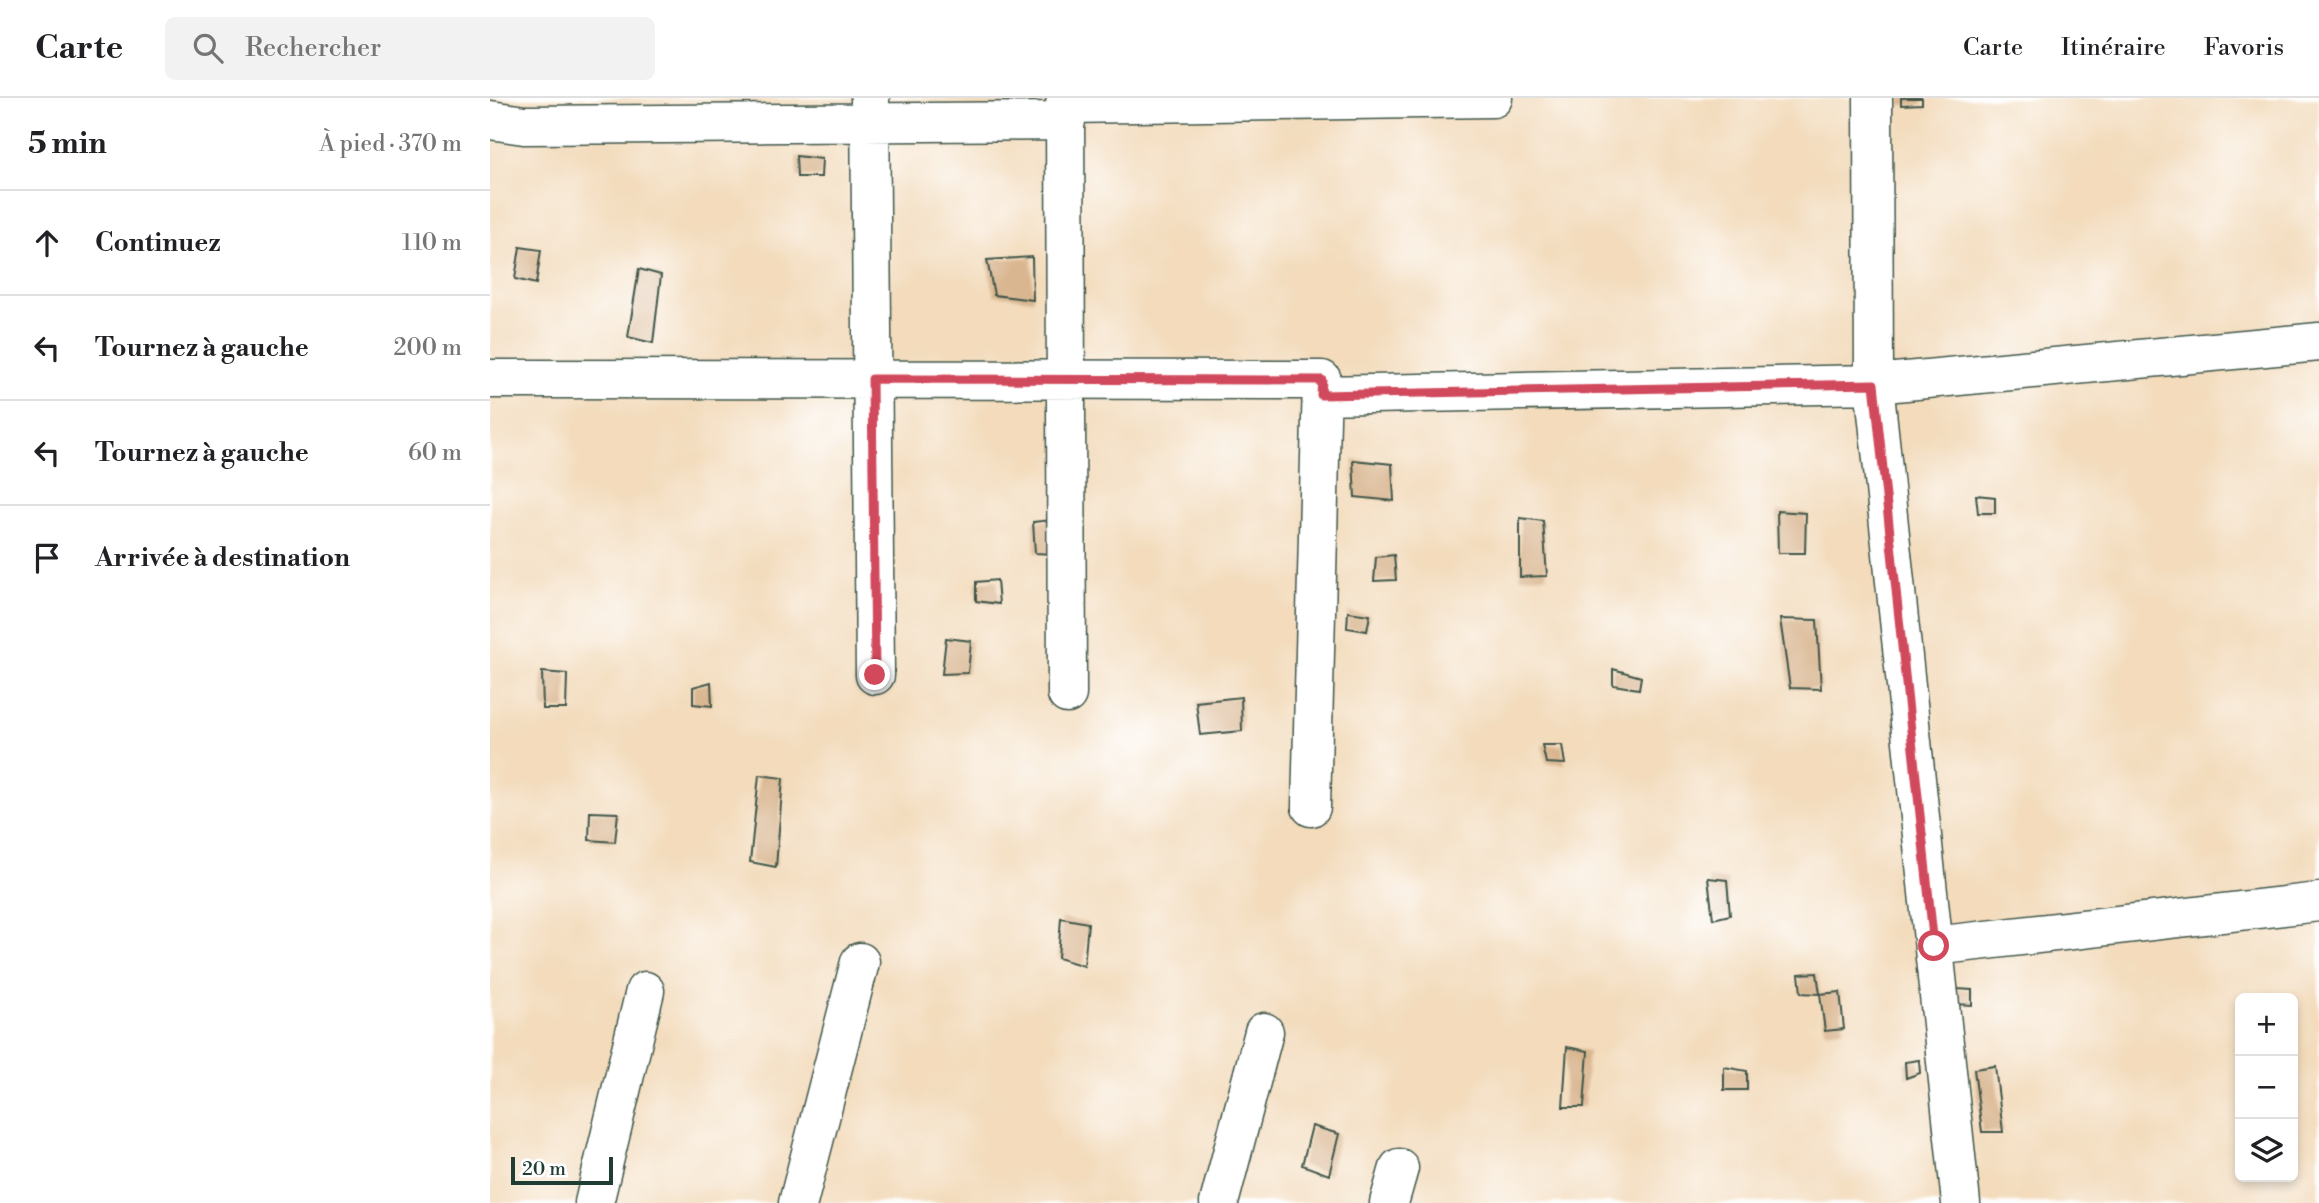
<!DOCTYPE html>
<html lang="fr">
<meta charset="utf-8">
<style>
:root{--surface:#fff;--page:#f2f2f2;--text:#202124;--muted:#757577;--line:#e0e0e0}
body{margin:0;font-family:"Libre Bodoni",serif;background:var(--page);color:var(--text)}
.controls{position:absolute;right:21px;bottom:21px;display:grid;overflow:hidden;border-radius:10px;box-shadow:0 4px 10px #0003}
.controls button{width:63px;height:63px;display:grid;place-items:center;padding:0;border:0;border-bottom:2px solid var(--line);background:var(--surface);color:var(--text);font:35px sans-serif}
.scale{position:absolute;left:21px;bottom:18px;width:102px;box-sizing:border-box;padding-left:7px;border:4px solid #1f3d34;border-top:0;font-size:19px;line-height:24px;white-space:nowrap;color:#1f3d34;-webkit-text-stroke:5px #fff;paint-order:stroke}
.stop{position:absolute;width:21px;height:21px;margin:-16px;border:5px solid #d1495b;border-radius:50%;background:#fff}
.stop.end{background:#d1495b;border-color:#fff;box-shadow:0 2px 7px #0008}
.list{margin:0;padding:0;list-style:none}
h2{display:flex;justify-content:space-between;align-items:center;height:91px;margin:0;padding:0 28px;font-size:30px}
h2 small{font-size:23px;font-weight:400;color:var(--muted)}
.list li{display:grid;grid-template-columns:46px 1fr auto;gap:21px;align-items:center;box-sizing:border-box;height:105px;padding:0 28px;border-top:2px solid var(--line)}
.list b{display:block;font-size:26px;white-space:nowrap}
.list em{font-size:23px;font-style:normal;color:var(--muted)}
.icon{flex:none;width:38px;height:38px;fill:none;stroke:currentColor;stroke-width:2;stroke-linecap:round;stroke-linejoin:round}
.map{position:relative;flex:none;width:1829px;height:1105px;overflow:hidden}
header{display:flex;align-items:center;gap:42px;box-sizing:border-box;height:98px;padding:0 35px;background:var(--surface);border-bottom:2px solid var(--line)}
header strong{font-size:33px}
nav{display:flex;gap:38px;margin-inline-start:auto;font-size:24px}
.search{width:490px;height:63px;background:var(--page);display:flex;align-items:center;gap:18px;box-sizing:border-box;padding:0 24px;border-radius:10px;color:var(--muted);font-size:26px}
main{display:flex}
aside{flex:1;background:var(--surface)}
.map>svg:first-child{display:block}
.building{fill:#d9b690}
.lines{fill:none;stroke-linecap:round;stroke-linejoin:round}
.street-casing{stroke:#3f5548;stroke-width:41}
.street{stroke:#fff;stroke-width:38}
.route{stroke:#d1495b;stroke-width:9}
</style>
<header>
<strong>Carte</strong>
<div class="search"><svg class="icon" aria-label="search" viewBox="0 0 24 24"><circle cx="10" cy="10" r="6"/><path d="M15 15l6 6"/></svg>Rechercher</div>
<nav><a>Carte</a><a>Itinéraire</a><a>Favoris</a></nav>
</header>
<main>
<aside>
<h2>5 min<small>À pied · 370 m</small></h2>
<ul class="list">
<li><svg class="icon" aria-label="ahead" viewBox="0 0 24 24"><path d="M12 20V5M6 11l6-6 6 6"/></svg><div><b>Continuez</b></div><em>110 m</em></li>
<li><svg class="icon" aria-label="left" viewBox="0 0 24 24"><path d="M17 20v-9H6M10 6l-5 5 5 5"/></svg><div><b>Tournez à gauche</b></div><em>200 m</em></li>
<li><svg class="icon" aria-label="left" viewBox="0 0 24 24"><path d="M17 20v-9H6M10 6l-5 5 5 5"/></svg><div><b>Tournez à gauche</b></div><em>60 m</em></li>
<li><svg class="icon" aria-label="arrive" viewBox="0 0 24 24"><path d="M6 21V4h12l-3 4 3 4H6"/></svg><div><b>Arrivée à destination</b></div></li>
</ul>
</aside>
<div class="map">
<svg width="1829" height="1105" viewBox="0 0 1829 1105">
<rect width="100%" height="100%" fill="#fff"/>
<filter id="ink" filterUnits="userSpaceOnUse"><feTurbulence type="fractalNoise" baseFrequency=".0143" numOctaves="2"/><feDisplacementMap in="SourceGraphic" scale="14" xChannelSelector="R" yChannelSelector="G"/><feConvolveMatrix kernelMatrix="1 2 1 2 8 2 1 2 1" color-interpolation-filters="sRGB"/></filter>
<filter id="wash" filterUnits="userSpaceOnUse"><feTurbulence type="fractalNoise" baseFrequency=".00686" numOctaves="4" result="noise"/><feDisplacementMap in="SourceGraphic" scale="28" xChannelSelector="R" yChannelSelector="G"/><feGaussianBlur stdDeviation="1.57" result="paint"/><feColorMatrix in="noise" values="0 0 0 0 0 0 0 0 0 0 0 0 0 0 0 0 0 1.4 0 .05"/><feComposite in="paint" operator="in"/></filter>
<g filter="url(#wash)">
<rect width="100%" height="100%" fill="#f3dbbc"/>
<g id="blocks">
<path class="building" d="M1411,0H1432V6L1411,7Z
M306,58L332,61L331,79H307Z
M30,149L51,152L46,186L25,181Z
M542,159L543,202L504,197L497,162Z
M149,171L171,177L163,245L138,239Z
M863,362L902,366L904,403L865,399Z
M1486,397L1505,399V415H1488Z
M1287,413L1316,415L1315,455H1288Z
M1030,420L1053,423L1057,478L1030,479Z
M562,422L564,456L545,455L543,424Z
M904,457L906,482L884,483L886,459Z
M507,482L509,506L486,503V484Z
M858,514L880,517L877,533L857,530Z
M1290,521L1327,522L1331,591L1300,590Z
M456,540L481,543L478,575L452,576Z
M1123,571L1151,579L1149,591L1123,587Z
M52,574L77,576L76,611H53Z
M221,584L222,608L203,606V589Z
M751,599L752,633L710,637L706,604Z
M1052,647H1072L1075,666L1056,665Z
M269,677L293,680L286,769L260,764Z
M100,714L128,715L125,744L99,742Z
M1218,780L1237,782L1240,817L1223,821Z
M571,820L598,825L594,868L568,860Z
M1327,875L1330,896L1311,895L1309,876Z
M1467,891L1482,892V907L1466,906Z
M1350,894L1354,931L1335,933L1330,896Z
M1077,949L1098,953L1094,1009H1073Z
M1429,962L1430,975L1416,980L1415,964Z
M1505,968L1513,1034H1492L1484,971Z
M1234,969L1257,973V992H1234Z
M822,1028L849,1036L839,1077L812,1067Z"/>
</g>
</g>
<g filter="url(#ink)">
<use href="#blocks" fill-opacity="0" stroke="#3f5548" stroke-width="2"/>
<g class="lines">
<g class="street-casing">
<path id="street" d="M380,0L385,577
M1383,0L1384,286L1471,1105
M0,22L34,27L576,23
M0,281L832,282L821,709
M831,297L1384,286L1829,244
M577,596L575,6L1003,0
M1444,848L1829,804
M104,1105L155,893
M308,1105L370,864
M729,1105L774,934
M899,1105L909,1070"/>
</g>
<use href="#street" class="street"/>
</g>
</g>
<g class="lines" filter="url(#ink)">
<path class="route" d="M385,577L382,281L832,282L831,297L1384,286L1444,848"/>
</g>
</svg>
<div class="controls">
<button>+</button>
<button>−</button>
<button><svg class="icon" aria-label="layers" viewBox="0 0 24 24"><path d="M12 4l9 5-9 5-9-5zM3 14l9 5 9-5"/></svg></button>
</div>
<div class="scale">20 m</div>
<div class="stop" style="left:1444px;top:848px"></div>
<div class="stop end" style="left:385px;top:577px"></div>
</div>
</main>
